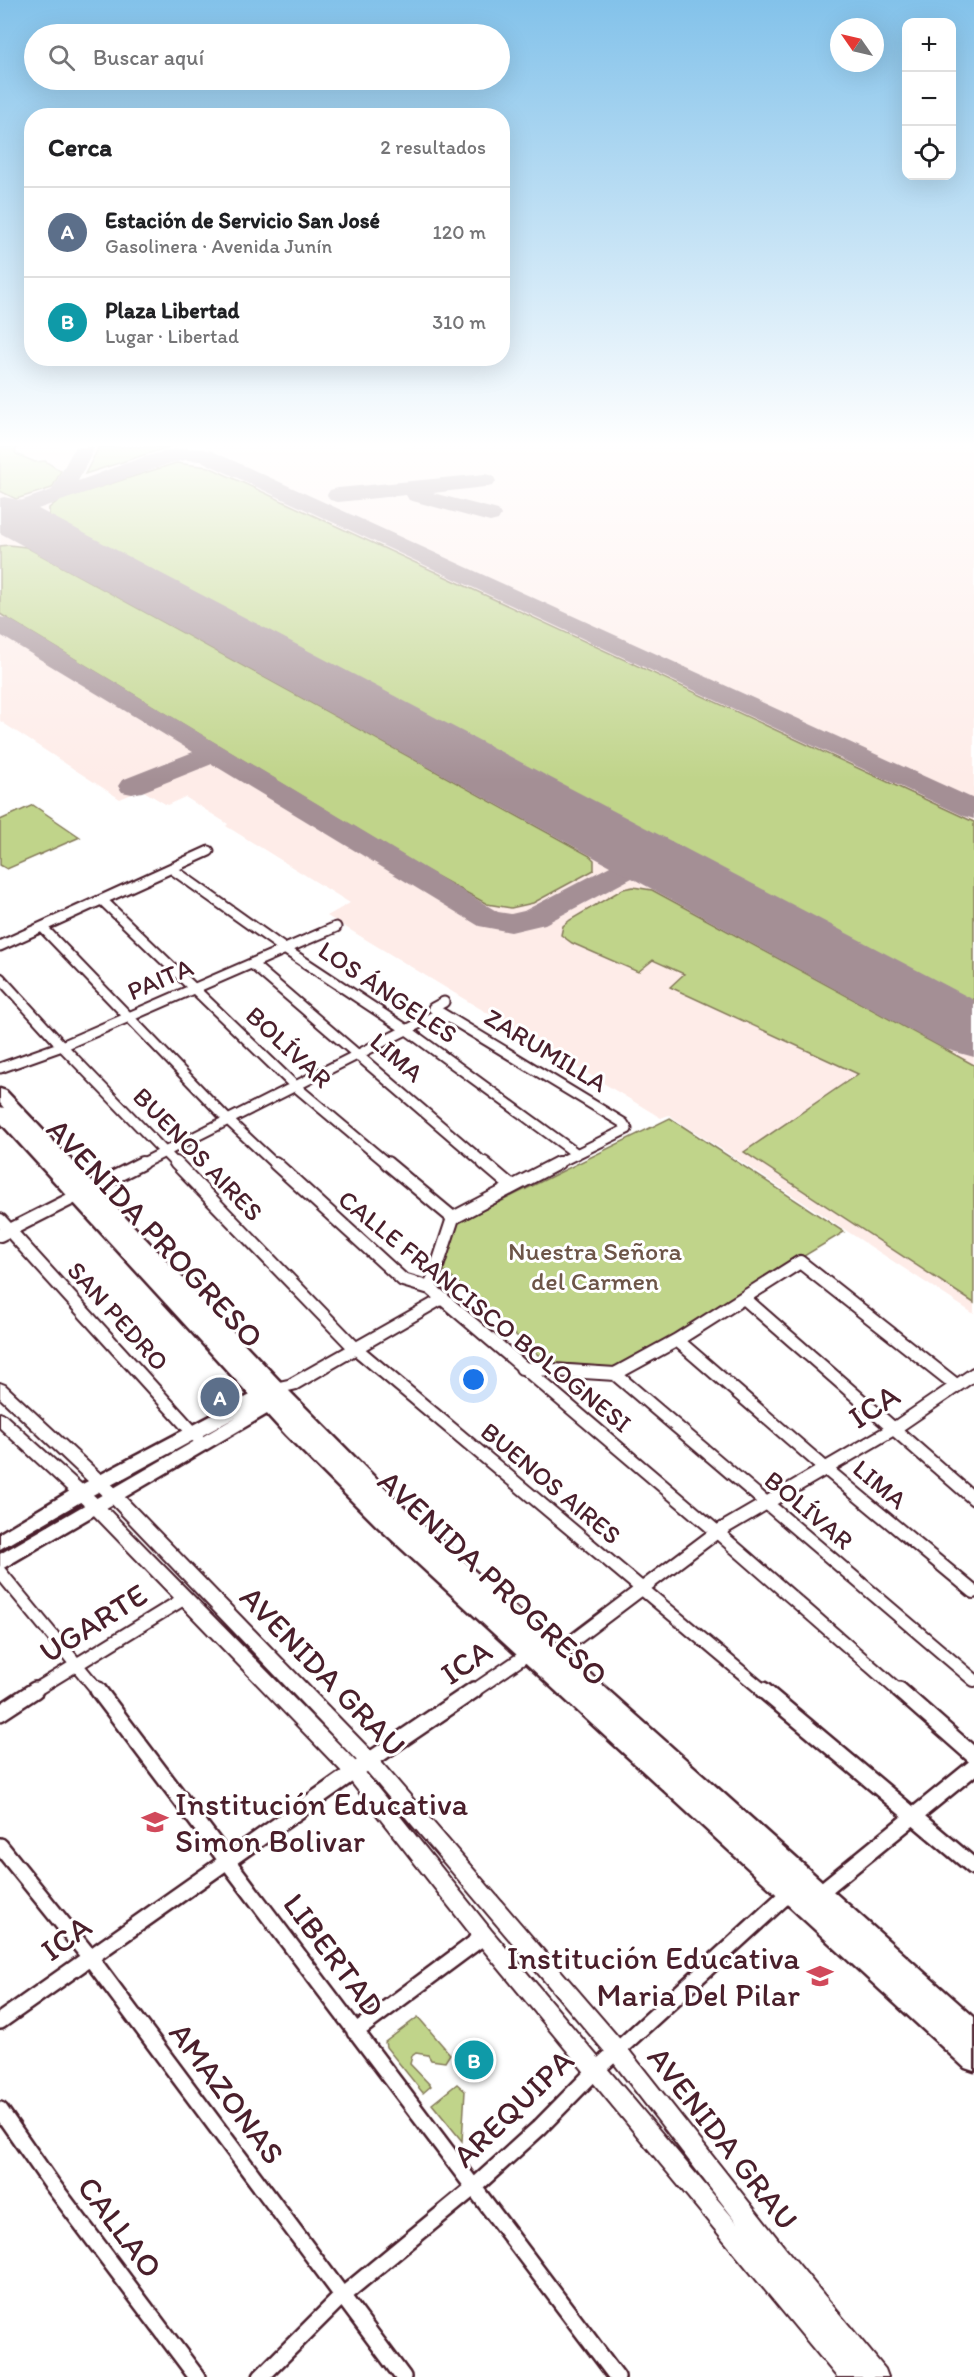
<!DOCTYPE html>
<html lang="es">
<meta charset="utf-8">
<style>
:root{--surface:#fff;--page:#f2f2f2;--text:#202124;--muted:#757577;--line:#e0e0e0;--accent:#111827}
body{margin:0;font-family:Itim,sans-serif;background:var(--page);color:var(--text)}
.controls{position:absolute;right:18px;top:18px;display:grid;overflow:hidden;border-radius:12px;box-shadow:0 6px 24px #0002}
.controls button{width:54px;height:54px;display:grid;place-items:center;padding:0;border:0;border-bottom:2px solid var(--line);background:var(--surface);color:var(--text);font:30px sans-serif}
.compass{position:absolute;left:830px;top:18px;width:54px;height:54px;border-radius:50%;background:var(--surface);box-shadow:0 6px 24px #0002;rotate:304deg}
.you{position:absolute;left:474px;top:1380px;width:21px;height:21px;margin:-15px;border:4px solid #fff;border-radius:50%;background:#1a73e8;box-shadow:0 0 0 9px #1a73e833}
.badge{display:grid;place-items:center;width:39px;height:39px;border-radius:50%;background:var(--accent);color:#fff;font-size:20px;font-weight:700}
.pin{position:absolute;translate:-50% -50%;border:3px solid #fff;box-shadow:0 2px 6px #0006}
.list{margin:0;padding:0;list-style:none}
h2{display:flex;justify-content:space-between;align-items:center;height:78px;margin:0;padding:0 24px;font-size:26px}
h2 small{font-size:20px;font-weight:400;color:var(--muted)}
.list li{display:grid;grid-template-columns:39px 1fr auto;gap:18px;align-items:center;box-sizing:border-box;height:90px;padding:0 24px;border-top:2px solid var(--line)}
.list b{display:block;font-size:22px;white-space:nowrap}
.list p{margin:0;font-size:20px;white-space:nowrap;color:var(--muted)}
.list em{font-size:20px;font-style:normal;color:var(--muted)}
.icon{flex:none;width:33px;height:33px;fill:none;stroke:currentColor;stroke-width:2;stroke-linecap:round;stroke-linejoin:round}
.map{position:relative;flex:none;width:974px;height:2377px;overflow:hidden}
.search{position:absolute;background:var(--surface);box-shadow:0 6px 24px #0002;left:24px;top:24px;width:486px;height:66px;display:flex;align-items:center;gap:15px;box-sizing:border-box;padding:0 21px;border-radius:33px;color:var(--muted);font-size:22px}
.panel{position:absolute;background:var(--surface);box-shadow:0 6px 24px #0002;left:24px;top:108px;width:486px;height:258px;border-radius:24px}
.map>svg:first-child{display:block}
.built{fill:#feece8}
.green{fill:#c0d48a;stroke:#857a5a;stroke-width:1.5}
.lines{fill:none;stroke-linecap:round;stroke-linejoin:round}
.taxiway{fill:#a48f95;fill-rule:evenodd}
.runway{fill:#a48f95;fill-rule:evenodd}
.minor-far2-casing{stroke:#4a1f2b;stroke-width:13}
.minor-far1-casing{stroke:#4a1f2b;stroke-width:16}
.minor-casing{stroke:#4a1f2b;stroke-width:20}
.tertiary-casing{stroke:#4a1f2b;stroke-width:4}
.secondary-casing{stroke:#4a1f2b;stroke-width:5}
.primary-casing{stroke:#4a1f2b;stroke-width:5}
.minor-far2{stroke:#fff;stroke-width:9}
.minor-far1{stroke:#fff;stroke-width:12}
.minor{stroke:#fff;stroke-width:15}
.tertiary{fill:#fff;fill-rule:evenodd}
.secondary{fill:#fff;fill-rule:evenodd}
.primary{fill:#fff;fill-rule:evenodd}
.labels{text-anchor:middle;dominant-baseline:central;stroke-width:6;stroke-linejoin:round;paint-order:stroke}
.street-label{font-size:26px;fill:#4a1f2b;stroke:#fff}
.park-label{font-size:26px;fill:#6d5548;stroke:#fff}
.near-street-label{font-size:32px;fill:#4a1f2b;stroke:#fff}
.near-poi-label{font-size:32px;fill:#4a1f2b;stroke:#fff;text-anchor:start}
</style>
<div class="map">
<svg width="974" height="2377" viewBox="0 0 974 2377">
<rect width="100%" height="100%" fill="#fff"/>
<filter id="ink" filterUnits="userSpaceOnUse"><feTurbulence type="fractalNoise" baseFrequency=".0167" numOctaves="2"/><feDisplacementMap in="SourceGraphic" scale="12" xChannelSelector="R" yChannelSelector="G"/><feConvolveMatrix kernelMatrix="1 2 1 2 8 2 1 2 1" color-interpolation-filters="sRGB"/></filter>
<g filter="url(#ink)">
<path class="built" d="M0,447H974V1314L669,1115L661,1118L327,916L350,903L226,826L228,824L185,797L167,805L142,790L120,799L0,721Z"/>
<path class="green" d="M0,447H18L15,450L16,454L35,462L45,461L61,471L52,488L16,499L0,491Z
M99,447H169L85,474Z
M176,463L209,467L974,822V1003L49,518V508L59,500Z
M9,545L26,547L39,554L590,856L594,860V870L533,903L511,908L487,904L422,868L0,614V546Z
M33,805L80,837L7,869L0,865V820Z
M633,887L652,890L974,1065V1303L744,1152L858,1074L670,987L684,974L653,960L638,972L572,943L561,935L563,926L570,920L623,889Z
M670,1118L844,1232L618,1368L546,1362L441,1268L457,1223Z
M418,2017L450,2054L445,2062L431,2060L428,2055L416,2053L412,2056L410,2064L431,2086L423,2093L386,2047L385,2042Z
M457,2084L465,2091L462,2141L432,2104Z"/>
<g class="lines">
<path class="taxiway" d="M75,447H95L78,481C117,468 171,440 212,451L974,799V819L964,816L201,461L186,460L171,463L0,522V508L52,490Z
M485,474L493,476L496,481L493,486L433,493L498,510L501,515L498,520L490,522L409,500L406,495L338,502L330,500L327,495L330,490L338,488Z
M0,617L9,619L498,912L511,914L524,911L614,864L622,843L632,840L642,843L647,849L646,858L681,864L686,870L681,876C665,880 650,873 634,877L545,924L511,932L479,926L212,764L142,792L132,794L122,792L118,786L122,780L193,752L0,635Z"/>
<path class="runway" d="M4,497L23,501L974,1000V1057L945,1049L0,533V498Z"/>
<g class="minor-far2-casing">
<path id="minor-far2" d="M172,869L286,950L407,1030L577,1154
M102,900L295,1086L389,1165
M43,928L228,1120L276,1165
M0,946L209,851
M252,964L486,1165
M0,978L62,1046L177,1165
M444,1002L433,1008L623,1123L627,1129L554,1165
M0,1068L62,1046L336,927
M139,1165L440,1013"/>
</g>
<g class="minor-far1-casing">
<path id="minor-far1" d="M176,1163L354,1347L765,1692
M275,1163L403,1280L430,1288L717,1532L900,1692
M387,1163L453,1218
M484,1163L511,1186
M0,1220L197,1437
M0,1235L142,1163
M430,1288L453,1218L558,1163
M744,1298L974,1499
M677,1340L826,1469L974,1592
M522,1368L615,1374L677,1340L800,1262L956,1385
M615,1374L974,1680
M0,1572L99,1692
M550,1655H554L717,1532L895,1428L974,1374
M32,1692L185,1598
M472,1692L528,1654H534"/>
</g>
<g class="minor-casing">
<path id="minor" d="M98,1690L617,2377
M763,1690L974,1867
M899,1690L974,1756
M0,1713L35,1690
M0,1846L89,1956L403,2377
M818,1894L974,1767
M0,2021L369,1761L474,1690
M355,2032L484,1936
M0,2110L51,2183L197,2377
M261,2377L342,2296L473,2188L540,2127L597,2069L791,1891"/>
</g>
<g class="tertiary-casing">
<path id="tertiary" d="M442,1293L447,1294L449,1298L447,1302L297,1389L275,1394L270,1392L267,1388L270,1384L288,1380Z
M0,1383L5,1385L120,1492L375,1755L624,2044L785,2248L885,2369L888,2377H837L477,1942L348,1778L89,1510L0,1428V1413L5,1415L101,1502L360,1766L491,1930L738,2224L610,2058L363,1767L108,1500L0,1398Z"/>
</g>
<g class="secondary-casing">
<path id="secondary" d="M269,1385L275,1387L277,1391L276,1394L286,1395L288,1399L286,1403L0,1570V1554L238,1416L87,1498L0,1549V1533L75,1488Z"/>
</g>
<g class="primary-casing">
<path id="primary" d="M0,1089L6,1091L290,1392L412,1515L974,2017V2071L965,2068L377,1526L286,1435L0,1122V1107L4,1108L0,1103Z"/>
</g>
<use href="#minor-far2" class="minor-far2"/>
<use href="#minor-far1" class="minor-far1"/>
<use href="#minor" class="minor"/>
<use href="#tertiary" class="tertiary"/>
<use href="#secondary" class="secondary"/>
<use href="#primary" class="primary"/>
</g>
</g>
<linearGradient id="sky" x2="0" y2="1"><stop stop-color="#83c2ea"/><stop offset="0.57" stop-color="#fff"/><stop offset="1" stop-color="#fff" stop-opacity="0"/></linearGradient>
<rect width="974" height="780" fill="url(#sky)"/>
<defs>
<g id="school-bare" transform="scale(2.07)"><path d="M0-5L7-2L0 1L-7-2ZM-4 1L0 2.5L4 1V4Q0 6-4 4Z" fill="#d1495b" stroke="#fff" stroke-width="2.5" paint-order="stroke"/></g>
</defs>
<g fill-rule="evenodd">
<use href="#school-bare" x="155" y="1822"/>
<use href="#school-bare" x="820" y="1976"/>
</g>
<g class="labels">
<g class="street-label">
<text transform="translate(160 979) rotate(-23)">PAITA</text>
<text transform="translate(388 992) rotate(34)">LOS ÁNGELES</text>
<text transform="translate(289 1047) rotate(43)">BOLÍVAR</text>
<text transform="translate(546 1050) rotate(31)">ZARUMILLA</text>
<text transform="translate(397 1057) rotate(41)">LIMA</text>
<text transform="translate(198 1154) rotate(46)">BUENOS AIRES</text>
<text transform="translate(485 1311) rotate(39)">CALLE FRANCISCO BOLOGNESI</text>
<text transform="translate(118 1316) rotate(48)">SAN PEDRO</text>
<text transform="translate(551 1483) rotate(40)">BUENOS AIRES</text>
<text transform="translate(880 1484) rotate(40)">LIMA</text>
<text transform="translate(809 1510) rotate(40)">BOLÍVAR</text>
</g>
<g class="park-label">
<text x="595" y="1251">Nuestra Señora<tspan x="595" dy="30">del Carmen</tspan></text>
</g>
<g class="near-street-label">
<text transform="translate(155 1233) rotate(47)">AVENIDA PROGRESO</text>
<text transform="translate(874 1406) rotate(-33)">ICA</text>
<text transform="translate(493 1578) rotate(43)">AVENIDA PROGRESO</text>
<text transform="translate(93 1623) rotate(-32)">UGARTE</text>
<text transform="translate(466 1662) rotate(-34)">ICA</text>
<text transform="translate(323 1671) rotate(46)">AVENIDA GRAU</text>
<text transform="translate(66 1938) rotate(-36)">ICA</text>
<text transform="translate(334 1955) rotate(53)">LIBERTAD</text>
<text transform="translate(227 2093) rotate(53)">AMAZONAS</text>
<text transform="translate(513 2108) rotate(-44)">AREQUIPA</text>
<text transform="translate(723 2138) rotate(52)">AVENIDA GRAU</text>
<text transform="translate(120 2227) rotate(53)">CALLAO</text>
</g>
<g class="near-poi-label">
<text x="175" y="1804">Institución Educativa<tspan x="175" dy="37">Simon Bolivar</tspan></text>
<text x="800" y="1958" text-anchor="end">Institución Educativa<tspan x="800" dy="37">Maria Del Pilar</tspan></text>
</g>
</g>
</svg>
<div class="controls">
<button>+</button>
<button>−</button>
<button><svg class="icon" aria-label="locate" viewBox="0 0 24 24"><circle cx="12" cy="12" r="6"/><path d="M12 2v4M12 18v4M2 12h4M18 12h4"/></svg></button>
</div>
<svg class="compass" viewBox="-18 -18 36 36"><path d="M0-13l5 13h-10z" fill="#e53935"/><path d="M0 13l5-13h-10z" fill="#757577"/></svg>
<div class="you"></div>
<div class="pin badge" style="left:220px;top:1397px;background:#5c6f8a">A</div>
<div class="pin badge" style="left:474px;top:2060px;background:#0f9aa8">B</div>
<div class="search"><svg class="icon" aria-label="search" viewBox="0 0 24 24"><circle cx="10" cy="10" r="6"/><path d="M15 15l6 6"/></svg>Buscar aquí</div>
<section class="panel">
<h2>Cerca<small>2 resultados</small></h2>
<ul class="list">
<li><span class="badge" style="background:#5c6f8a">A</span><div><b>Estación de Servicio San José</b><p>Gasolinera · Avenida Junín</p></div><em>120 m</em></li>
<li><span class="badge" style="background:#0f9aa8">B</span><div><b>Plaza Libertad</b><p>Lugar · Libertad</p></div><em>310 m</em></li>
</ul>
</section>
</div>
